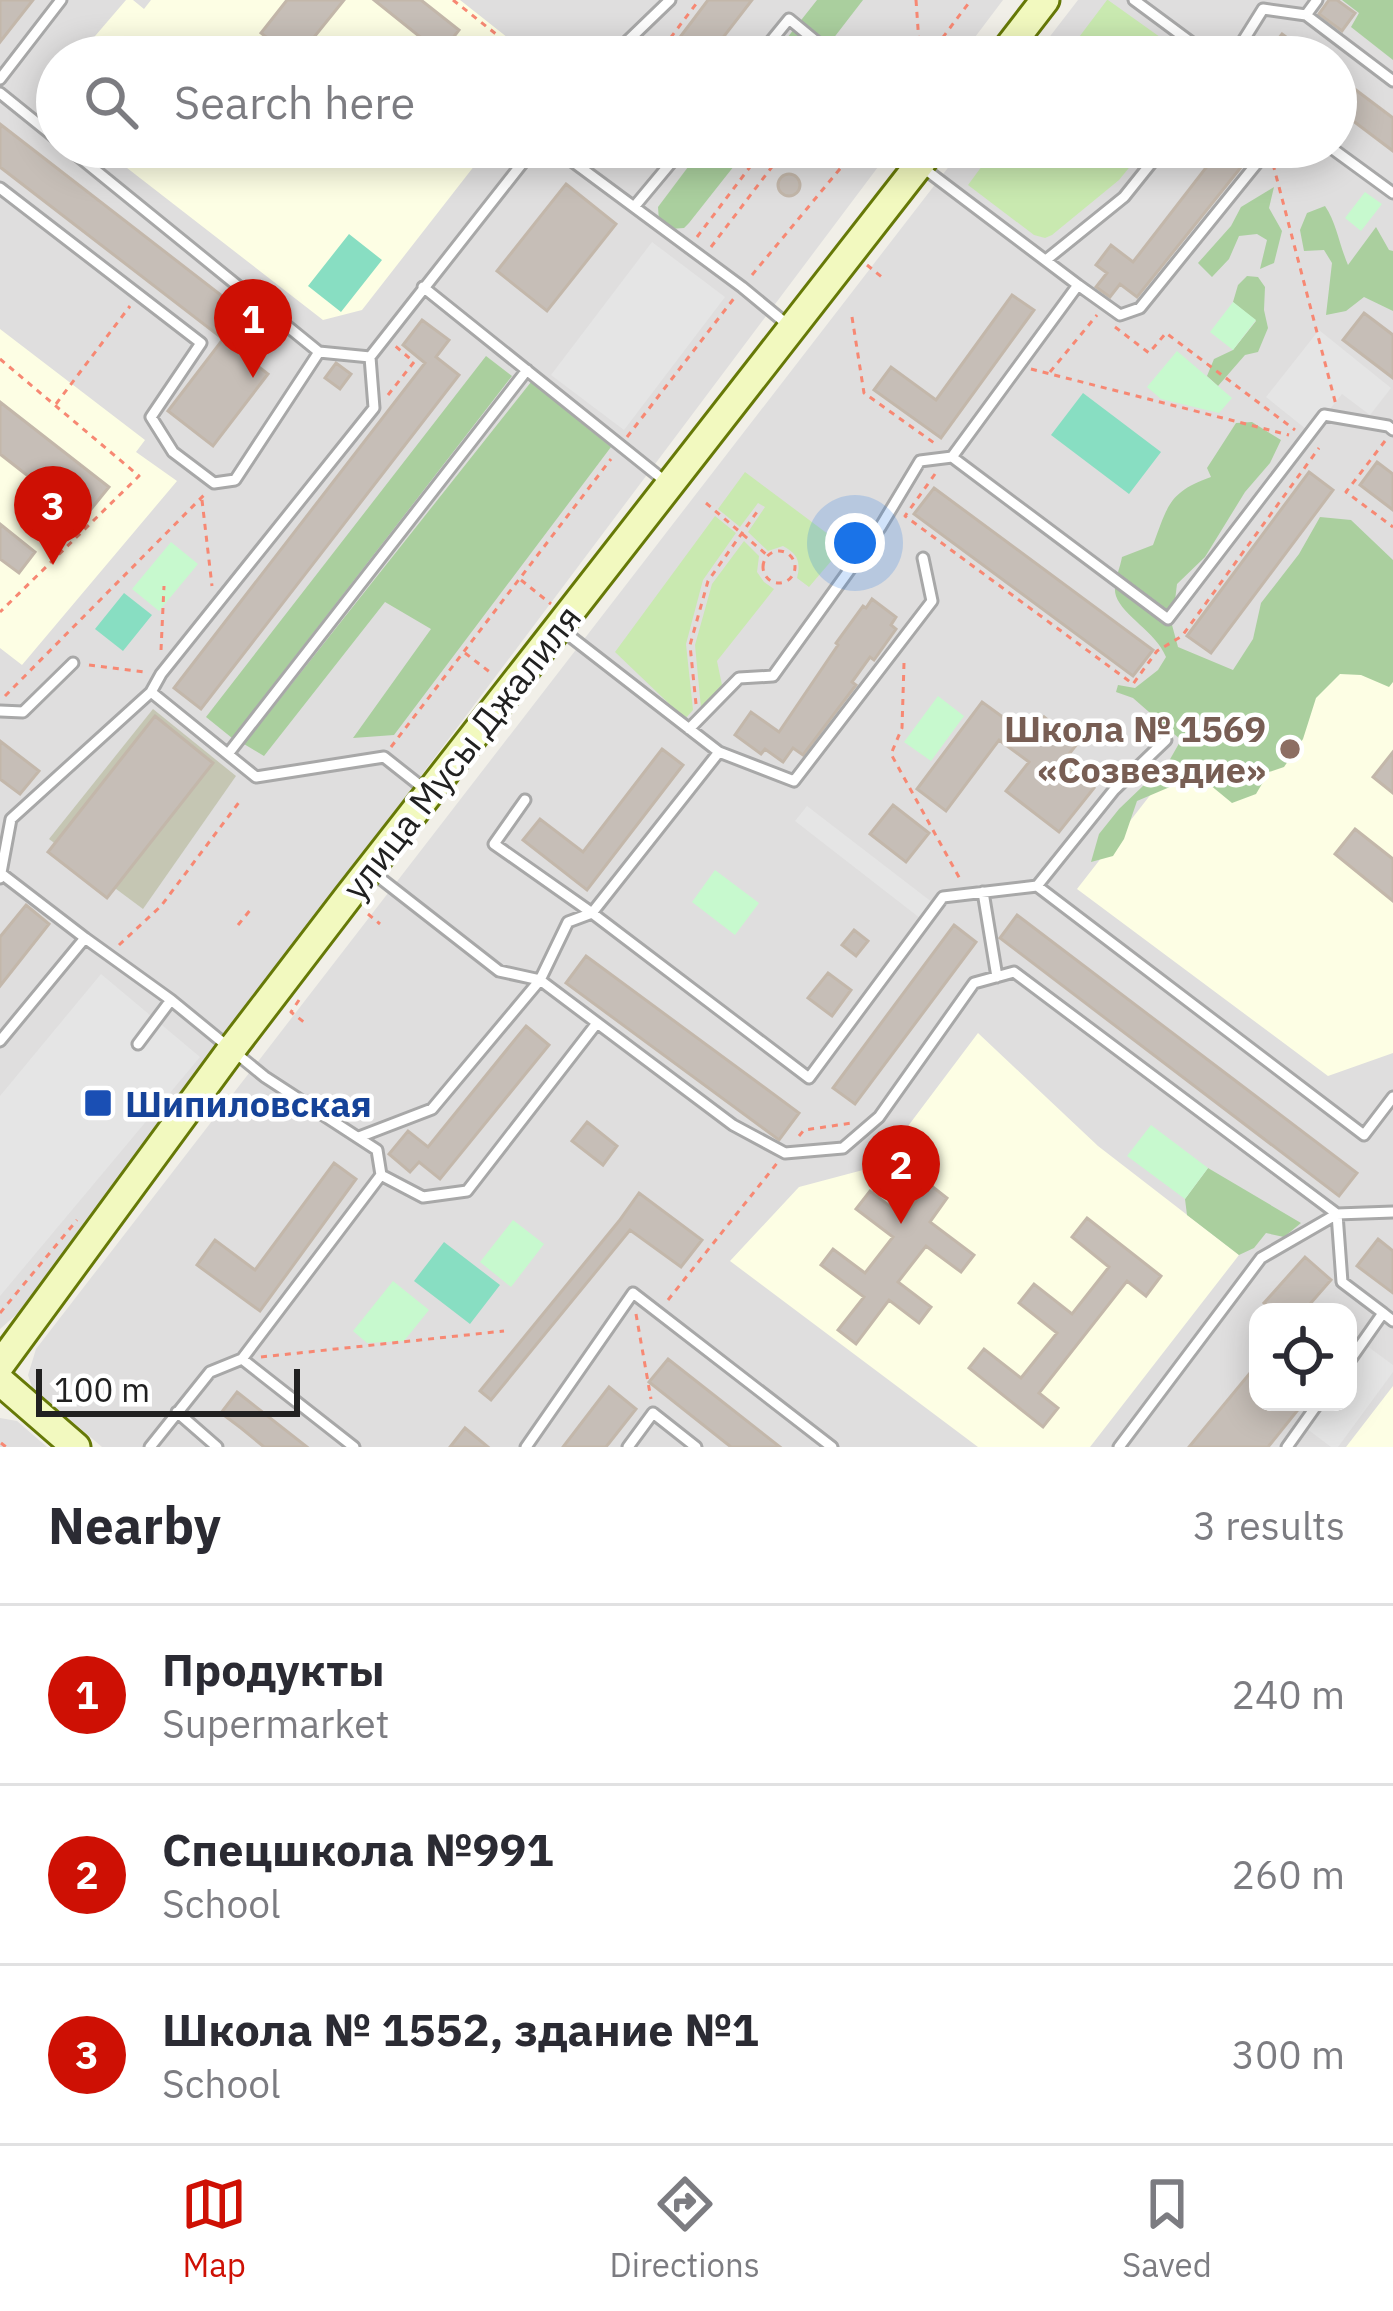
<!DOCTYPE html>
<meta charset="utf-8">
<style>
:root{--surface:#fff;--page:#f7f7f7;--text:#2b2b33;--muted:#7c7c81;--line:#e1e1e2;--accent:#ce1004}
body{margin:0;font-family:"IBM Plex Sans",sans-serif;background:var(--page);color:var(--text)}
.controls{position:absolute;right:36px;bottom:36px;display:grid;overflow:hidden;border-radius:24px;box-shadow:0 6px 30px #0003}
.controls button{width:108px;height:108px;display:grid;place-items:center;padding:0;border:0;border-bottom:3px solid var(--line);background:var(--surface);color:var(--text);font:60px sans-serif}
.scale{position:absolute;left:36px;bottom:30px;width:264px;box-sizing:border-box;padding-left:12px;border:6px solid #212121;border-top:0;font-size:33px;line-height:42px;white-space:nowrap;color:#212121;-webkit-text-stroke:9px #fff;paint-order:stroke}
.you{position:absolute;left:855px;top:543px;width:42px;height:42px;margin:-30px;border:9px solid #fff;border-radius:50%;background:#1a73e8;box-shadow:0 0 0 18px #1a73e833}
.badge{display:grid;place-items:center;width:78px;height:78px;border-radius:50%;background:var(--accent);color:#fff;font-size:39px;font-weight:700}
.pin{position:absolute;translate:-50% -99px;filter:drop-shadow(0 3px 6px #0008)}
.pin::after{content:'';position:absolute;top:63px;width:42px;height:36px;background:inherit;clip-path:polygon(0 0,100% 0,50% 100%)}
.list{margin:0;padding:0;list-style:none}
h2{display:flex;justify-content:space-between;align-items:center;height:156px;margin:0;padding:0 48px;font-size:51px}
h2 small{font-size:39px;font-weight:400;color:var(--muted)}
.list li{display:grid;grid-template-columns:78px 1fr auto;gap:36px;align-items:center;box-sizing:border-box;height:180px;padding:0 48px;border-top:3px solid var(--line)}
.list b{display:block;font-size:45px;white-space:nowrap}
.list p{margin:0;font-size:39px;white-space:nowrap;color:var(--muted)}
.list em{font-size:39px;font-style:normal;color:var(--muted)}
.icon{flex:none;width:66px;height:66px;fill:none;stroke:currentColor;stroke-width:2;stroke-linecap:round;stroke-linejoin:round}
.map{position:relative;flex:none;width:1393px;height:1447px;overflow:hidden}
.search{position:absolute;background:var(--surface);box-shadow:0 6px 30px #0003;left:36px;right:36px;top:36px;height:132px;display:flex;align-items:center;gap:30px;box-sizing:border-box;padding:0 42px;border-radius:66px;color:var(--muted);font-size:45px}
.sheet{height:696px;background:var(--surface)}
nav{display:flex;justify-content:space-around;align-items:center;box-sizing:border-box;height:168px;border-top:3px solid var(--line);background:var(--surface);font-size:33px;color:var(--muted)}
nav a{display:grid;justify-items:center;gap:6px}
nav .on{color:var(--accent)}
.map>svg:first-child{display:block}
.residential{fill:#dfdede;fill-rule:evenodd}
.education{fill:#fdfee4}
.construction{fill:#c5c6b3}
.grass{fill:#c9e9b0}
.forest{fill:#aacf9e}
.park{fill:#c7f9ce}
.pitch{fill:#88dec2}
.parking{fill:#e5e5e5}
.building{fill:#c6beb7;stroke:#c3b7aa;stroke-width:3}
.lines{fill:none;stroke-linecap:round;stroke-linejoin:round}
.lane-casing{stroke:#a8a8a8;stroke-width:15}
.secondary-casing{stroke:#667907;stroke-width:33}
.path{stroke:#f78873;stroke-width:3;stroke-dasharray:6 6;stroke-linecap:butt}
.lane{stroke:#fff;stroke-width:9}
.secondary{stroke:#f2f9bf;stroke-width:27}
.education-dot{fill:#8d6e63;stroke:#fff;stroke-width:4.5}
.transit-dot{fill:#1a4fb4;stroke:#fff;stroke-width:4.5}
.labels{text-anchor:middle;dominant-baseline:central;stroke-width:9;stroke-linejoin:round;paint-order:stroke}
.education-label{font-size:36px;font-weight:bold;fill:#785e54;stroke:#fff;text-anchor:end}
.street-label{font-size:36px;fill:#212121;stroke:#fff}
.transit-label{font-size:36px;font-weight:bold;fill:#164399;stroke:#fff;text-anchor:start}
</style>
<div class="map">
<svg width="1393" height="1447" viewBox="0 0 1393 1447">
<rect width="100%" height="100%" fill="#f1efe8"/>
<path class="residential" d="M0,0H1003L960,57H57V147H893L17,1314L0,1329Z
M1078,0H1393V1447H102L32,1387L28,1375L36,1349L964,147H1336V57H1034ZM1258,1312H1348V1402H1258Z
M0,1418L17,1421L47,1447H0Z"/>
<path class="education" d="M126,0H133L144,9L151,0H460L532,57H77Z
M100,147H489L362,310L323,320Z
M0,329L145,440L136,452L177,481L22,665L0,648Z
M1332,562L1393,609V1053L1328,1076L1077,889Z
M978,1033L1098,1146L1239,1255L1090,1447H978L730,1261L799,1187L878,1166Z
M1393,1386V1447H1346Z"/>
<path class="construction" d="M153,709L236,776L143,909L49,839Z"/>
<path class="grass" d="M1107,0H1108L1188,57H1064Z
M996,147H1146L1119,180L1052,235L1045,238L1034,235L968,185Z
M745,472L844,546L809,587L797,578C801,562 798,554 783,546L768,551L748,532L765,507L758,503L740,527L718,509Z
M715,516L736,533L703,580L686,644L693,710L685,719L615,652Z
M744,541L759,556L757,572L764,582L774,589L717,661L722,685L701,708L695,645L712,584Z"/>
<path class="forest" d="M817,0H863L819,57H772Z
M1342,0H1393V60L1351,27L1359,13Z
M703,147H749L689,223L684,228L670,229L659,221L658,207Z
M1274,187L1269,208L1282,231L1274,263L1260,269L1267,240L1257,234L1239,236L1229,259L1212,277L1198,263L1231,226L1241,207Z
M1325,206C1337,224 1339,244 1348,265L1376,227L1389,250L1393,251V311L1364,297L1346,311L1326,315L1332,263L1324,250L1304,251L1300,230L1307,213Z
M1247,276L1258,277L1265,287L1264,310L1268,328L1258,352L1245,355L1218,386L1207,376L1214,359L1233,350L1256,321L1233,302L1238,285Z
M486,356L512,376L232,738L206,717Z
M531,382L611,447L394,735L353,738L431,629L385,602L264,756L244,744Z
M1252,422L1281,440L1270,463L1245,492L1205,557L1177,584L1172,625L1178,647L1233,670L1253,639L1261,603L1299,554L1320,517L1351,520L1393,560V682L1389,687L1361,675L1340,674L1316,698L1303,739L1284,767L1269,772L1256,794L1232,803L1198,775L1137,801L1124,839L1113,856L1091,862L1099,834L1119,809L1169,761L1181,740L1133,698L1116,692L1118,685L1135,688L1158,670L1166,657C1156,632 1123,616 1116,596C1112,585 1120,569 1122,557L1153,545C1168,505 1169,492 1211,477L1207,468L1236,423Z
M1208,1168L1301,1223L1284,1237L1266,1233L1254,1248L1239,1255L1187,1215L1185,1199Z"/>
<path class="park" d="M1365,192L1382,204L1361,231L1345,218Z
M1233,302L1256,320L1233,350L1210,332Z
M1177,351L1232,398L1219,413L1161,399L1147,387Z
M171,542L198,564L159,611L132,589Z
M938,696L964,716L931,761L904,742Z
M715,870L759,903L735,935L692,902Z
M1151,1125L1208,1168L1185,1199L1127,1156Z
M513,1220L544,1244L511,1287L480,1262Z
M393,1281L429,1310L404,1341L367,1343L353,1331Z"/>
<path class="pitch" d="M349,234L382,260L341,312L308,286Z
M1083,393L1161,452L1129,494L1051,435Z
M124,593L152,615L123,651L95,629Z
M444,1242L500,1285L470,1324L414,1281Z"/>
<path class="parking" d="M652,242L725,297L624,430L551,375Z
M1319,330L1391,388L1370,415L1342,394L1311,433L1266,397Z
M807,806L937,906L925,922L795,821Z
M101,974L200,1057L0,1296V1096Z
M1363,1343L1393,1365V1372L1338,1447H1331L1302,1425L1319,1402H1348V1363Z"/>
<path class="building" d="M0,0H33L0,42Z
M287,0H344L298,57H280L284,51L261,33Z
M374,0H421L459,30L445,48L458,57H419L429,44Z
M708,0H752L708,57H665Z
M1329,0H1337L1355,13L1342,31L1319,14Z
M1282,34L1313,57H1264Z
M1336,75L1393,118V151L1336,108Z
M0,124L244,313L223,339L0,167Z
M1222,147H1227L1246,161L1137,297L1120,284L1110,297L1096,287L1107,273L1096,265L1111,245L1133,262Z
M778 185a11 11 0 1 1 22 0a11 11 0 1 1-22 0Z
M566,184L616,224L547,311L497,271Z
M1012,295L1034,310L941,438L874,390L891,367L936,400Z
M1364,313L1393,335V378L1343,340Z
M422,320L449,340L436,357L459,375L201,709L174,688L425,363L403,345Z
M223,339L268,374L213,446L168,411Z
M336,363L351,374L340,389L325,378Z
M0,402L109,487L83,519L0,454Z
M1377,462L1393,474V510L1360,485Z
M1309,472L1333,490L1211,653L1187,636Z
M934,488L1153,650L1133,676L914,514Z
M0,524L35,552L19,573L0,559Z
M872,599L896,617L891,625L896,629L874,660L870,657L852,682L856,685L803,755L793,748L783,762L765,749L761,754L735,735L751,712L779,732L838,645L836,643L863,606L866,608Z
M982,702L1029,736L1044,717L1077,744L1062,763L1094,788L1059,832L1006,791L1029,762L999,740L946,811L917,789Z
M155,716L213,763L107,898L48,852Z
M0,741L39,771L20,794L0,779Z
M662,749L683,765L587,890L523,840L540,819L583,852Z
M1393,752V793L1373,777Z
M893,805L929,833L906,862L870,834Z
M1355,829L1393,859V901L1335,854Z
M26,905L49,924L0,986V937Z
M1017,915L1357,1173L1339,1196L1000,938Z
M954,925L976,942L855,1104L833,1088Z
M854,930L868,941L856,956L842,945Z
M586,956L799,1113L779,1140L566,983Z
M828,973L851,990L832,1016L808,998Z
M526,1026L549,1045L440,1179L419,1162L410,1172L389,1154L408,1131L428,1147Z
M587,1122L617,1146L603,1165L572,1141Z
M334,1163L356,1179L260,1311L197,1265L215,1240L255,1270Z
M929,1184L947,1198L930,1222L974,1255L961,1272L926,1246L898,1282L931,1307L919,1323L889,1300L856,1344L838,1330L864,1297L821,1265L833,1249L865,1273L893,1237L856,1209L870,1191L904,1217Z
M639,1193L702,1240L681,1267L630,1230L491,1400L480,1391L619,1221Z
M1087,1218L1161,1276L1146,1296L1127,1281L1039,1393L1058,1408L1043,1427L969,1368L984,1349L1021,1378L1057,1333L1019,1303L1034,1284L1072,1314L1109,1267L1072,1237Z
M1378,1239L1393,1251V1293L1357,1266Z
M1305,1257L1331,1280L1303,1312H1274L1264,1303Z
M668,1359L780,1447H731L649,1382Z
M1250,1373L1258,1379V1402H1286L1297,1411L1268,1447H1189Z
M609,1387L636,1409L617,1433L606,1447H563Z
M237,1392L307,1447H264L241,1428L221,1413Z
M465,1428L488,1447H450Z"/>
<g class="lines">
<g class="lane-casing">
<path id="lane" d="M1134,0L1211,57
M1317,0L1306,15L1393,81
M611,57L670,0
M758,57L789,19L835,57
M1233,57L1263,9L1306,15
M0,79L61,0
M0,93L57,139
M67,147L319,352L370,357
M553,147L742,287L788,325
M1330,147L1393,193
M922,167L1078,285L952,457
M0,188L201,343L151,417L173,452L214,483L235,480L319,352
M634,207L684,147
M1046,260L1124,197L1164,147
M1078,285L1120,315L1140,308L1270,147
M423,287L666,482
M562,630L719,752
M151,692L256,777L384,757L427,791
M0,711L23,712L73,663
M689,729L739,678L773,676L881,526L920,461L952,457L1168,619L1324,415L1388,426L1393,430
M228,754L527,370
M525,800L494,844L592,913L809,1078L943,897L1037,886L1114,790L1166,740
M371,871L499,971L540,980L733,1125L785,1153L843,1148L879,1117L974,983L1014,972L1337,1214L1342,1282L1383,1313
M0,878L11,819L151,692L161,674L374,408L370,357L535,147
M1037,886L1364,1135L1393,1097
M983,892L997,977
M85,938L171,1000L265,1077L377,1150L381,1175L242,1359L210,1372L150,1447
M0,1041L85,938L3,875
M138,1044L171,1000
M359,1137L432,1109L540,980L568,922L592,913L719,752L794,781L932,601L923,558
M381,1175L423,1197L467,1191L597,1023
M242,1359L354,1447
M1348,1363L1383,1313L1393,1321
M177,1412L217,1447
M526,1447L633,1293L832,1447
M628,1447L653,1413L696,1447
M1119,1447L1261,1258L1337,1214L1393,1212
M1287,1447L1319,1402"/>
</g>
<g class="secondary-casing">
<path id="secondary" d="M1001,57L1045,0
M0,1365L231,1050L348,897L933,147
M0,1381L76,1447"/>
</g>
<path class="path" d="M453,0L525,57
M916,0L920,57
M1066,39L1087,57
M656,57L699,0
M928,57L971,0
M1107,57L1123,37
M1273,164L1336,405
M697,237L765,147
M711,247L787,147
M867,265L883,278
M752,275L858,147
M852,317L864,393L937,445
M1115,327L1149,353L1166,333L1295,430
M0,359L139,476L0,612
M1031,369L1289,435
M1050,372L1097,315
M388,395L414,362L394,345
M56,404L130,306
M627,437L735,297
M1385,441L1346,492L1393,527
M935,474L905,516L1133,684L1157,651L1182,636L1319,448
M202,500L212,586
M706,503L767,555
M763 567a16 16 0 1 1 32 0a16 16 0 1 1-32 0Z
M521,580L551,604
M161,650L164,586
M465,653L491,673
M904,663L902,728L891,754L960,879
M89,665L145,672
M5,696L205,494
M696,704L690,645L708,581L759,509
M391,747L611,459
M368,914L380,924
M238,925L251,909
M119,945L161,906L240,801
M299,1000L291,1012L305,1023
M799,1136L804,1130L852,1123
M668,1300L778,1162
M0,1313L77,1220
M636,1314L651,1399
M261,1357L504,1331
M1,1443L6,1447"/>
<use href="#lane" class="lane"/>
<use href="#secondary" class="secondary"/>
</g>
<circle class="education-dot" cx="1290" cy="749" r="12"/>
<rect class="transit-dot" x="83" y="1088" width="30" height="30" rx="6"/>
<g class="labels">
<g class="education-label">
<text x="1266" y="728">Школа № 1569<tspan x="1266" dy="41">«Созвездие»</tspan></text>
</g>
<g class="street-label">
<text transform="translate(461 752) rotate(-52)">улица Мусы Джалиля</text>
</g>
<g class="transit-label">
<text x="125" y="1103">Шипиловская</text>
</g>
</g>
</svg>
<div class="controls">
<button><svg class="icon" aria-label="locate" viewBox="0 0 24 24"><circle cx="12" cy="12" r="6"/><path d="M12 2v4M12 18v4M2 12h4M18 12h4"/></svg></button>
</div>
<div class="scale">100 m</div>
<div class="you"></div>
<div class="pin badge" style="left:253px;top:378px">1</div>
<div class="pin badge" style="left:901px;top:1224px">2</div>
<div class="pin badge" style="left:53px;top:565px">3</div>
<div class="search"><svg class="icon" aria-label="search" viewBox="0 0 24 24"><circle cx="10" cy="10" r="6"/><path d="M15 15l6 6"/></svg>Search here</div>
</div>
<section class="sheet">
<h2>Nearby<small>3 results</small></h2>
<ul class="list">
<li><span class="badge">1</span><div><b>Продукты</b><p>Supermarket</p></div><em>240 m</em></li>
<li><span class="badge">2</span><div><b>Спецшкола №991</b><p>School</p></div><em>260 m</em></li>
<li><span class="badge">3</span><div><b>Школа № 1552, здание №1</b><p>School</p></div><em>300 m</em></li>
</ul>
</section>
<nav>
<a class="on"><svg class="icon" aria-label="map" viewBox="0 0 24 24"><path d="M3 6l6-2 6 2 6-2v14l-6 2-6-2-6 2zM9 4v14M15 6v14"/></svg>Map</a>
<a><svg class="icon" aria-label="directions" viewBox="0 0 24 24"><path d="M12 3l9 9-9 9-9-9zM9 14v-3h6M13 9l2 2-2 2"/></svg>Directions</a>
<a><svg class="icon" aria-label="saved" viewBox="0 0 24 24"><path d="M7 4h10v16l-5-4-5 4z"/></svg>Saved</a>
</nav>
